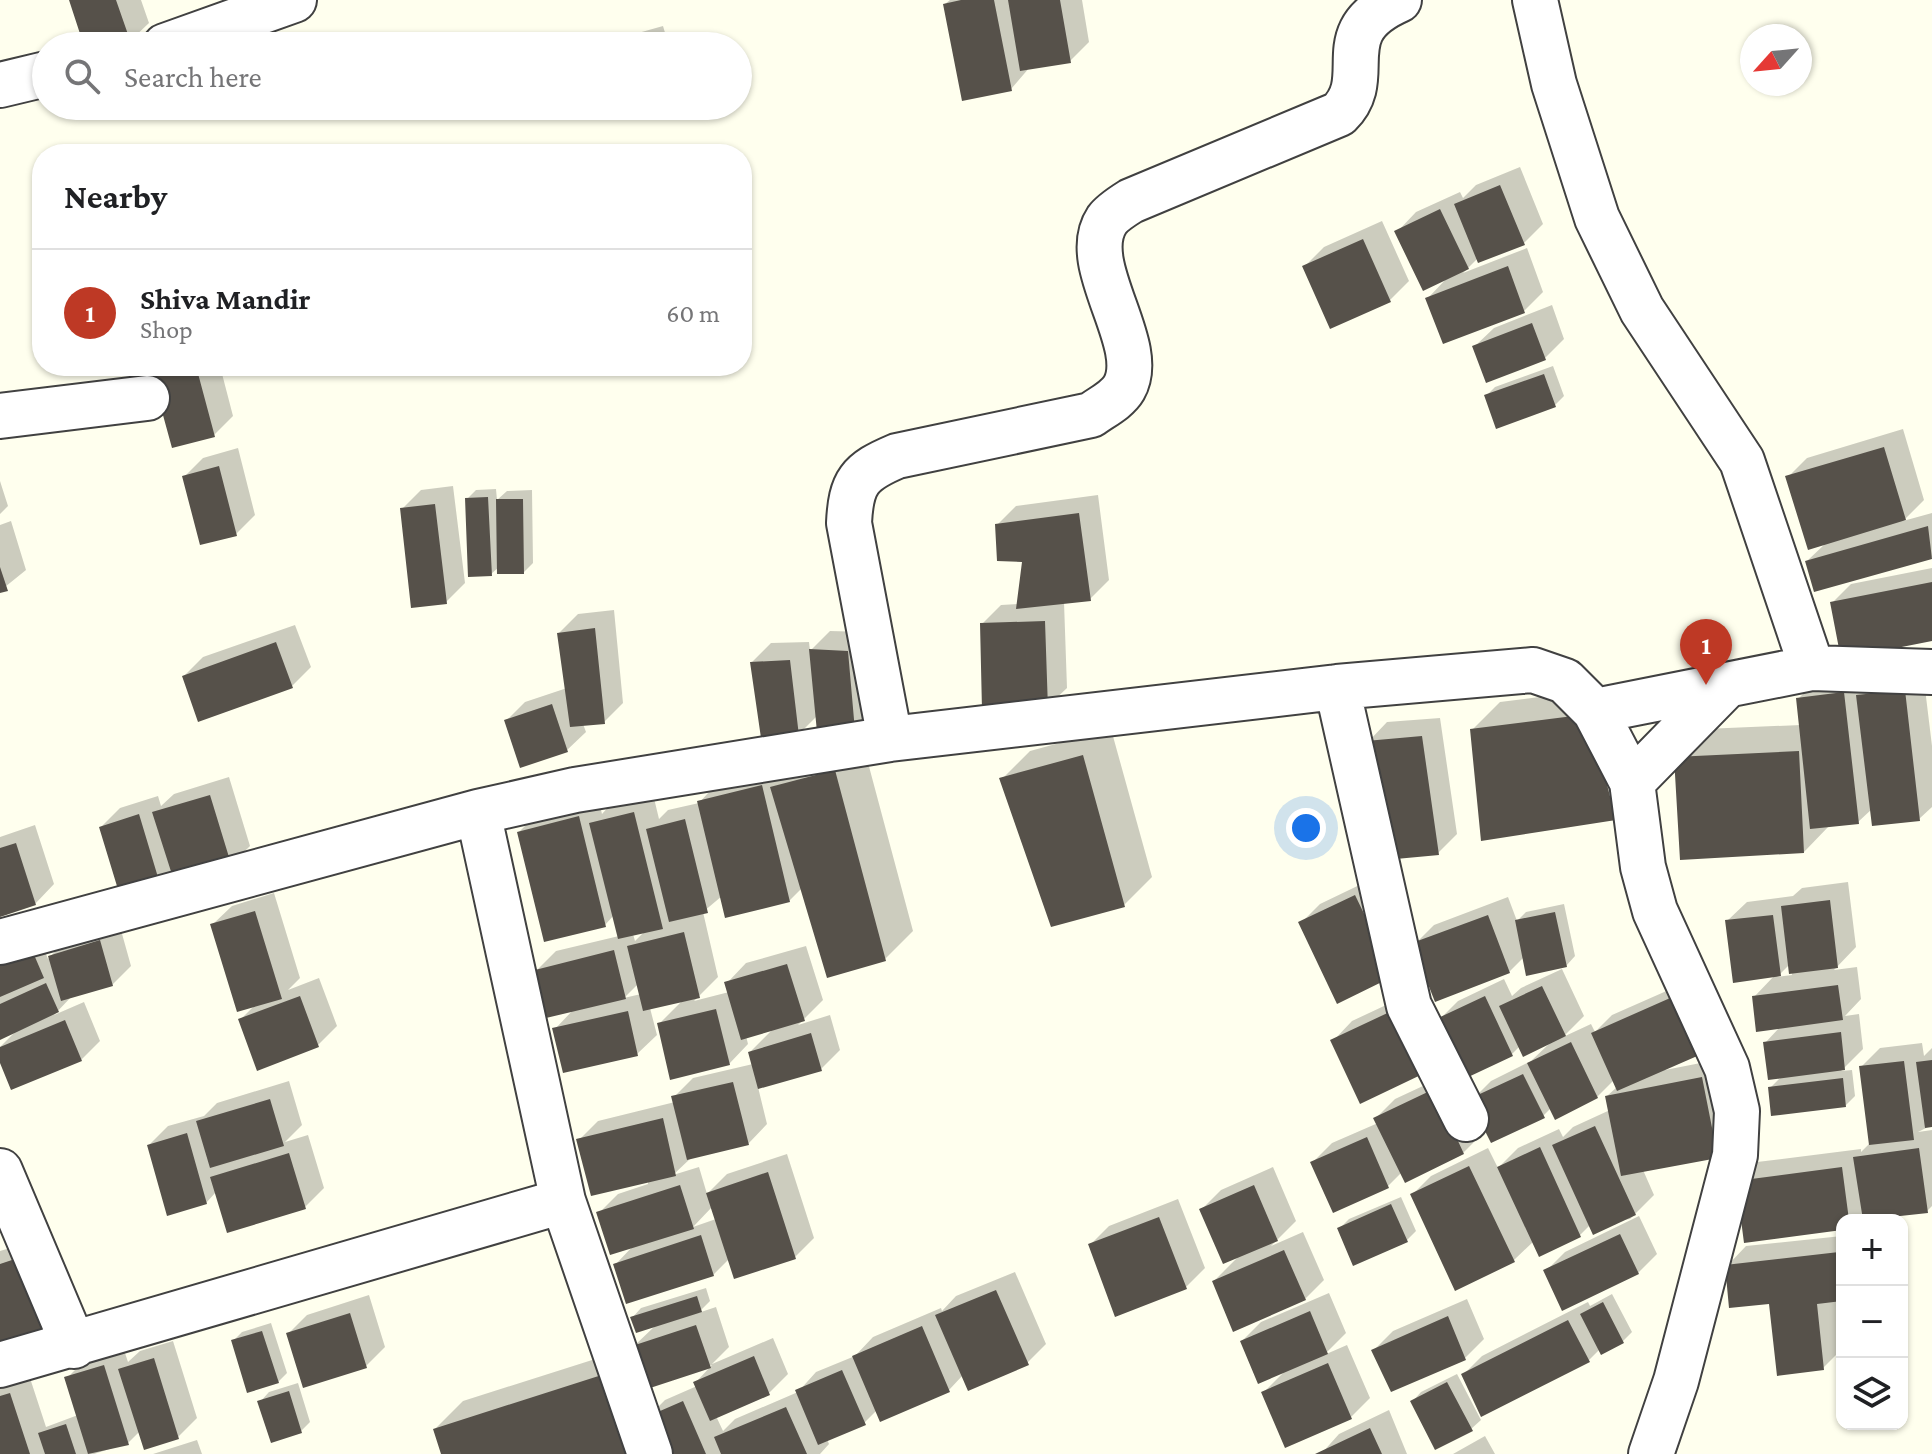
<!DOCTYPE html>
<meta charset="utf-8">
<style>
:root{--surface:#fff;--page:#f2f2f2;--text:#202124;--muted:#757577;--line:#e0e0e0;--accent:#be3925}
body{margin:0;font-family:"Crimson Pro",serif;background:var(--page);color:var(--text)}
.controls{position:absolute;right:24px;bottom:24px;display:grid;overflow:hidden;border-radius:16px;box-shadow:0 2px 6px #0004}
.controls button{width:72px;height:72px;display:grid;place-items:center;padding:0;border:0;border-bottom:2px solid var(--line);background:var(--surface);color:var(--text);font:40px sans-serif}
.compass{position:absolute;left:1740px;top:24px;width:72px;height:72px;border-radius:50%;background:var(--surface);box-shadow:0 2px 6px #0004;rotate:243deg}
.you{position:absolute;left:1306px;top:828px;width:28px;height:28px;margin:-20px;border:6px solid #fff;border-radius:50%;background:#1a73e8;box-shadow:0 0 0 12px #1a73e833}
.badge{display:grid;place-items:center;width:52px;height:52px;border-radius:50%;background:var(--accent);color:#fff;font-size:26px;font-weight:700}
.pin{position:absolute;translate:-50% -66px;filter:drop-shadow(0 2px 4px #0008)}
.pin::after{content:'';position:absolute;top:42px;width:28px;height:24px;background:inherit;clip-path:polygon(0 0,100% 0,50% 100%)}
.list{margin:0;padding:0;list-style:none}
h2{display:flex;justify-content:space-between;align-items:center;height:104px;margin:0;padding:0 32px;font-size:34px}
h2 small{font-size:26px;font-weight:400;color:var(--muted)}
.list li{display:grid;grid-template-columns:52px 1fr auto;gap:24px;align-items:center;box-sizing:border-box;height:128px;padding:0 32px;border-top:2px solid var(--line)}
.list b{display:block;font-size:30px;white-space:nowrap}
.list p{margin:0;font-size:26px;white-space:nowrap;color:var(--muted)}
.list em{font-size:26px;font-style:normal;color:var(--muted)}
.icon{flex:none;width:44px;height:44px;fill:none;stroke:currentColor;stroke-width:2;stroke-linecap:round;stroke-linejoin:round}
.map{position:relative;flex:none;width:1932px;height:1454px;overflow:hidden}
.search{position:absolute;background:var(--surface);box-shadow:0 2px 6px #0004;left:32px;top:32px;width:720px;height:88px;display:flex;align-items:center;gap:20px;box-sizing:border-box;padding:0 28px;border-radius:44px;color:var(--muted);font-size:30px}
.panel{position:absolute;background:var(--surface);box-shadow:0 2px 6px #0004;left:32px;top:144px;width:720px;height:232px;border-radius:32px}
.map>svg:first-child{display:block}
.shadow{fill:#0003;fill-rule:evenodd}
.building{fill:#56514a}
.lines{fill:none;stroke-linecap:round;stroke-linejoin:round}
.minor-casing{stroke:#414141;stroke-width:48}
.minor{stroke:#fff;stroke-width:44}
</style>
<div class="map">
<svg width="1932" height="1454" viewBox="0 0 1932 1454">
<rect width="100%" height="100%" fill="#ffe"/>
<path class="shadow" d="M71,0H141L149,23L129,42L117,46H86Z
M950,0H1082L1089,42L1070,61L1030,67L1011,89L945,4Z
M663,26L669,46H592Z
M1520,167L1543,224L1524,243L1478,258L1463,273L1527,248L1543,292L1524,311L1428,298L1447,278L1397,232L1416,212L1460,192L1463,198L1476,185Z
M1382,221L1409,281L1390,300L1305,266L1324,247Z
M1552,305L1564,339L1545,358L1474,347L1494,328Z
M164,366H220L233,416L214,435L155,376Z
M1553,366L1564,396L1555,405L1486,396L1495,387Z
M1903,429L1924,500L1903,521L1932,513V557L1815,589L1807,561L1826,543L1788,477L1807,458Z
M238,448L255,515L236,534L184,477L203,458Z
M0,481L8,506L0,514Z
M453,486L465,583L446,602L402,509L421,490Z
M496,489L497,500L507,491L532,490L533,563L524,572L499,567L491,574L467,499L476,490Z
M1098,495L1109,580L1090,599L1064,602L1067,688L1047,707L982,624L1001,605L1019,604L1024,560L997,525L1016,506Z
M11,521L26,570L0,591V525Z
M1932,568V639L1832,603L1851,584Z
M614,610L623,703L604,722L583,724L586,732L566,751L506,721L525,702L567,688L559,633L578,614Z
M295,625L311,667L292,686L184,676L203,657Z
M830,631L867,632L873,710L854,729L817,716L799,734L752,662L771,643L809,642L810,651Z
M1923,672L1932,746V807L1919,819L1872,809L1858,822L1830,825L1804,852L1676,757L1704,729L1801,725L1798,699L1817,680Z
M1617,687L1615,818L1472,730L1500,702Z
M1440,718L1457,834L1438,853L1368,742L1387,722Z
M1111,729L1152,877L1124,905L1002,779L1030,751Z
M863,744L913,931L885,959L802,888L789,901L722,896L703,912L718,977L694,1001L729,992L727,983L746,963L806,946L823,1000L798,1025L830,1015L840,1050L821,1069L758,1087L767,1124L748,1144L692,1157L673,1175L699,1167L707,1194L727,1174L787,1154L814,1238L795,1257L729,1259L713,1275L615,1265L634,1245L599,1213L618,1194L648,1184V1180L579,1140L598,1121L675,1102L674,1097L693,1078L753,1064L750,1052L774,1028L746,1036L748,1044L729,1064L659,1024L683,1000L650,1008L657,1035L637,1054L555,1029L574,1009L537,970L556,951L619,936L614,915L605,925L519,832L538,813L598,798L602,814L611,804L653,794L659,819L668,810L699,803L718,782ZM645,931L635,941L633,934ZM638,984L641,994L624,998ZM712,1207L716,1219L693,1227Z
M229,777L250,846L231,865L172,869L159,882L101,827L120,808L158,796L161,806L174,794Z
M35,825L54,884L35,904L0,915V837Z
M1374,878L1411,956L1301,923L1320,904Z
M1848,882L1856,947L1834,970L1857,967L1861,999L1845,1016L1859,1014L1863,1049L1841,1071L1852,1070L1855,1096L1846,1105L1770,1088L1782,1076L1765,1043L1781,1026L1754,997L1775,975L1727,921L1747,902L1793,896L1802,888ZM1790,964L1792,975L1777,977Z
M274,893L300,978L288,990L319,978L337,1026L318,1045L240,1020L255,1005L212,925L232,906Z
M1508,897L1517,921L1526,912L1564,904L1575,956L1566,966L1524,957L1509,972L1415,944L1434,925Z
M119,923L131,966L112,985L73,995L54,1015L84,1002L100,1041L81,1060L0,1057V1047L15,1032L0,1038V959L41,942L48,959L69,937Z
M1562,969L1584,1016L1563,1037L1591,1024L1595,1032L1612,1015L1705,974L1665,1070L1721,1059L1736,1137L1643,1170L1654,1195L1630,1219L1590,1225L1580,1235L1534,1241L1514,1260L1456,1288L1412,1195L1431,1176L1488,1148L1498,1168L1518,1148L1559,1129L1563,1137L1573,1127L1610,1110L1607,1096L1617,1087L1614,1080L1597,1097L1551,1108L1543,1116L1472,1100L1491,1081L1531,1061L1550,1043L1520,1046L1512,1054L1439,1020L1458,1001L1504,979L1512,996L1521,988Z
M1416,991L1445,1052L1333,1041L1352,1021Z
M1922,1043L1924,1056L1932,1048V1125L1918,1132L1932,1130V1206L1927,1211L1867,1220L1864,1212L1856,1220H1842V1228L1738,1181L1757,1162L1861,1149V1152L1870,1143L1861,1067L1880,1048Z
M1453,1072L1482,1134L1463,1153L1402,1172L1388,1186L1313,1162L1332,1143L1378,1123L1376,1118L1395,1099Z
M289,1081L302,1125L285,1142L308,1135L324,1188L305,1207L216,1192L206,1203L149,1145L168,1126L204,1116L217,1103Z
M1273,1167L1296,1221L1271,1246L1303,1232L1324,1280L1305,1299L1214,1281L1240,1255L1202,1209L1221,1190Z
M1401,1197L1416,1231L1407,1240L1340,1228L1349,1219Z
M1178,1199L1205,1268L1186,1287L1090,1245L1109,1226Z
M1639,1216L1657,1254L1638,1273L1546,1271L1565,1252Z
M1842,1236V1299L1837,1300L1842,1349L1823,1368L1771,1301L1727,1266L1746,1246Z
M40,1239L0,1342V1251Z
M1015,1272L1046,1344L1027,1363L963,1375L949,1390L877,1410L864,1423L827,1439L829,1444L820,1454H443L435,1429L463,1401L633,1347L656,1325L632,1318L641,1308L706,1288L710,1301L698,1313L716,1307L729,1347L712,1364L773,1338L788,1374L769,1393L716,1416L723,1431L735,1419L798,1392L816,1372L855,1356L873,1337L941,1308L942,1311L956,1296ZM712,1365L696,1382L697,1386L665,1400L656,1409L649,1386Z
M1329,1293L1346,1333L1324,1355L1347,1345L1370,1398L1351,1417L1264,1392L1286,1370L1242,1341L1261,1322Z
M1612,1294L1632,1332L1623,1341L1600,1349L1589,1360L1463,1375L1482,1356L1588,1302L1590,1306Z
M369,1295L385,1347L366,1366L288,1334L307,1315Z
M1467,1299L1484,1339L1465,1358L1374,1350L1393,1331Z
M271,1323L287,1373L278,1382L233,1341L242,1332Z
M173,1341L197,1418L178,1437L140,1431L128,1443L94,1454H0V1384L29,1375L46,1427L78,1415L67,1378L86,1359L123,1347L128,1362L140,1351Z
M1457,1374L1481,1420L1471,1429L1412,1402L1421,1392Z
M298,1383L310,1422L301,1431L260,1402L269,1392Z
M1389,1410L1407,1454H1321L1339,1434Z
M1485,1436L1495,1454H1453Z
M197,1440L202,1454H153Z"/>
<path class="building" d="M69,0H116L131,43L84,46Z
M961,0H994L1012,91L962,101L943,4Z
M1008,0H1060L1071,63L1020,71Z
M1500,185L1525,245L1478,263L1454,204Z
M1440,209L1469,269L1423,291L1394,231Z
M1363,239L1391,302L1330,329L1302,266Z
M1508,266L1525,313L1443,344L1425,298Z
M1532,323L1546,360L1486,383L1472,346Z
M186,366H196L215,437L172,448L152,375Z
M1544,374L1556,407L1496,429L1484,395Z
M1884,447L1906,520L1808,550L1785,476Z
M219,466L237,536L200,545L182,476Z
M488,497L492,576L468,577L465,498Z
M496,499H523L524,574H497Z
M435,504L447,604L411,608L400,508Z
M1079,513L1091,601L1016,609L1022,562L997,561L995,524Z
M1928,526L1932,559L1814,592L1805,561Z
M0,567L8,591L0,593Z
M1932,582V641L1841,659L1830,602Z
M1045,621L1048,709L982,710L980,623Z
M595,628L605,724L570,727L557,633Z
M276,642L293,688L198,722L182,676Z
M809,649L848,651L855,731L817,732Z
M790,660L799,736L761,738L750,662Z
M1905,690L1920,821L1872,826L1856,695Z
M1844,692L1859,824L1810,829L1796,698Z
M552,704L568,752L520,768L504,720Z
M1589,714L1616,820L1481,841L1470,729Z
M1422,736L1439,855L1385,860L1366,741Z
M1799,751L1804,853L1680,860L1674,757Z
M1083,755L1125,907L1051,927L999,778Z
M835,770L886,961L827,978L770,787Z
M762,785L790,902L725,918L697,801Z
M210,795L232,867L175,884L152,812Z
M634,812L663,929L618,939L589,823Z
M139,814L160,884L120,896L99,827Z
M579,816L606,927L544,942L517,832Z
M685,819L708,913L669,922L646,829Z
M16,843L36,905L0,917V848Z
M1355,895L1394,976L1337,1004L1298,922Z
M1830,900L1838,968L1789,974L1781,906Z
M255,911L282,999L237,1012L210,924Z
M1555,912L1567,967L1526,976L1515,920Z
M1488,915L1510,973L1435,1002L1412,943Z
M1773,915L1781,976L1733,983L1725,920Z
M684,932L700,998L643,1011L627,946Z
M100,940L113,986L61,1001L48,956Z
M32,950L44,978L0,997V963Z
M614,950L626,999L546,1018L535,970Z
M787,964L805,1021L741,1040L724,982Z
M46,983L59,1012L0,1040V1004Z
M1838,985L1843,1020L1756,1032L1752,996Z
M1542,986L1566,1036L1523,1057L1499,1006Z
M1686,991L1711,1050L1617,1091L1591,1033Z
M300,996L319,1047L257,1071L238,1019Z
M1485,996L1513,1056L1464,1079L1436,1019Z
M716,1009L730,1065L670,1080L657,1023Z
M1396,1009L1427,1072L1360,1104L1330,1040Z
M628,1011L638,1056L563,1073L552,1028Z
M65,1020L82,1061L11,1090L0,1063V1047Z
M1841,1032L1845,1070L1768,1080L1763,1042Z
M811,1033L822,1071L758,1089L748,1052Z
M1571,1042L1598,1098L1555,1120L1527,1063Z
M1932,1060V1127L1925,1128L1916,1062Z
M1904,1061L1914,1140L1869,1145L1859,1066Z
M1523,1074L1545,1118L1491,1143L1469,1099Z
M1702,1077L1718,1158L1621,1176L1605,1096Z
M1843,1078L1846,1107L1771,1116L1768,1087Z
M733,1082L749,1145L687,1160L671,1096Z
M1434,1089L1464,1154L1405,1183L1373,1118Z
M270,1099L284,1146L210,1168L196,1121Z
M663,1118L676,1176L591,1196L576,1139Z
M1595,1126L1636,1215L1593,1235L1552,1145Z
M187,1133L207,1204L167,1216L147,1145Z
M1367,1137L1389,1188L1333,1213L1310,1162Z
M1540,1147L1581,1237L1539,1257L1497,1167Z
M1919,1148L1928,1213L1863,1220L1853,1157Z
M289,1153L306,1209L227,1233L210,1177Z
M1469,1166L1515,1262L1455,1291L1410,1194Z
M1842,1167L1849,1220H1842V1230L1744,1243L1736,1181Z
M768,1172L796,1259L734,1279L706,1193Z
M680,1185L694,1229L610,1255L596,1212Z
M1254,1185L1278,1241L1223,1264L1199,1209Z
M1391,1204L1408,1242L1353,1266L1337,1228Z
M1159,1217L1187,1289L1115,1317L1088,1244Z
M1620,1234L1639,1274L1562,1311L1543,1270Z
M701,1235L714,1276L626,1304L613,1264Z
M1284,1250L1306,1300L1233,1332L1212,1281Z
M1839,1252L1842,1301L1817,1304L1824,1370L1777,1376L1769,1304L1729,1308L1725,1265Z
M21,1257L44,1331L0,1344V1264Z
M996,1290L1029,1365L968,1391L935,1315Z
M697,1296L702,1312L636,1333L630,1317Z
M1603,1302L1624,1343L1601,1355L1580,1314Z
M1310,1311L1328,1354L1258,1384L1240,1341Z
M350,1313L367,1368L303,1388L286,1333Z
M1448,1316L1466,1360L1391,1392L1371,1350Z
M1568,1320L1590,1362L1481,1417L1461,1374Z
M696,1325L711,1368L647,1389L632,1346Z
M922,1326L950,1392L880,1422L852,1356Z
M262,1331L279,1383L247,1393L231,1340Z
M754,1356L770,1395L710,1421L693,1382Z
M154,1358L179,1439L144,1450L118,1369Z
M1328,1363L1352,1419L1285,1448L1261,1392Z
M104,1365L129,1445L88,1454L64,1377Z
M842,1370L866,1425L818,1445L795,1390Z
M608,1373L634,1454H441L433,1429Z
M1447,1382L1473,1431L1435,1450L1410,1401Z
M289,1391L302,1433L271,1443L257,1401Z
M10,1393L30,1454H0V1396Z
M683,1401L706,1454H659L644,1418Z
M786,1407L807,1454H721L714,1437Z
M66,1424L76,1454H45L38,1433Z
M1370,1428L1382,1454H1315Z"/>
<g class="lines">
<g class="minor-casing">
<path id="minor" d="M1535,0L1554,84L1597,218L1642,310L1742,461L1812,668
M165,46L294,0
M0,85L46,74
M0,416L147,398
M1337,687L1409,1006L1466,1119
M1595,711L1812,668L1932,672
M890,739L849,523C851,482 859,472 897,456L1091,415C1102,407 1117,400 1124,388C1149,344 1077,265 1107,220C1112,213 1123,206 1131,201L1339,114C1378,76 1325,33 1399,0
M1632,782L1727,685
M0,942L478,812
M0,1171L74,1346
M563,1201L650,1454
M0,1365L563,1201L478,812L575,790L890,739L1337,687L1533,670L1565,681L1595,711L1632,782L1643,867L1655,911L1727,1068L1737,1111L1735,1155L1676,1381L1651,1454"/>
</g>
<use href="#minor" class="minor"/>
</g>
</svg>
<div class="controls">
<button>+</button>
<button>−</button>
<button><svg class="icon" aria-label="layers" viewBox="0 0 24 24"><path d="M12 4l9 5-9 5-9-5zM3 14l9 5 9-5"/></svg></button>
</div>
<svg class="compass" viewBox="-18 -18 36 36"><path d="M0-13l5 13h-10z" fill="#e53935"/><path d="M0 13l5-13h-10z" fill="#757577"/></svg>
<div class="you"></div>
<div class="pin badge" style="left:1706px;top:685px">1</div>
<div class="search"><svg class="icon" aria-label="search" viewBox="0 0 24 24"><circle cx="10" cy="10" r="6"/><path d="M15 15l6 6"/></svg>Search here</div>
<section class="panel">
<h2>Nearby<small></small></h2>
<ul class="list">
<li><span class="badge">1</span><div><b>Shiva Mandir</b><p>Shop</p></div><em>60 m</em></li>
</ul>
</section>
</div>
